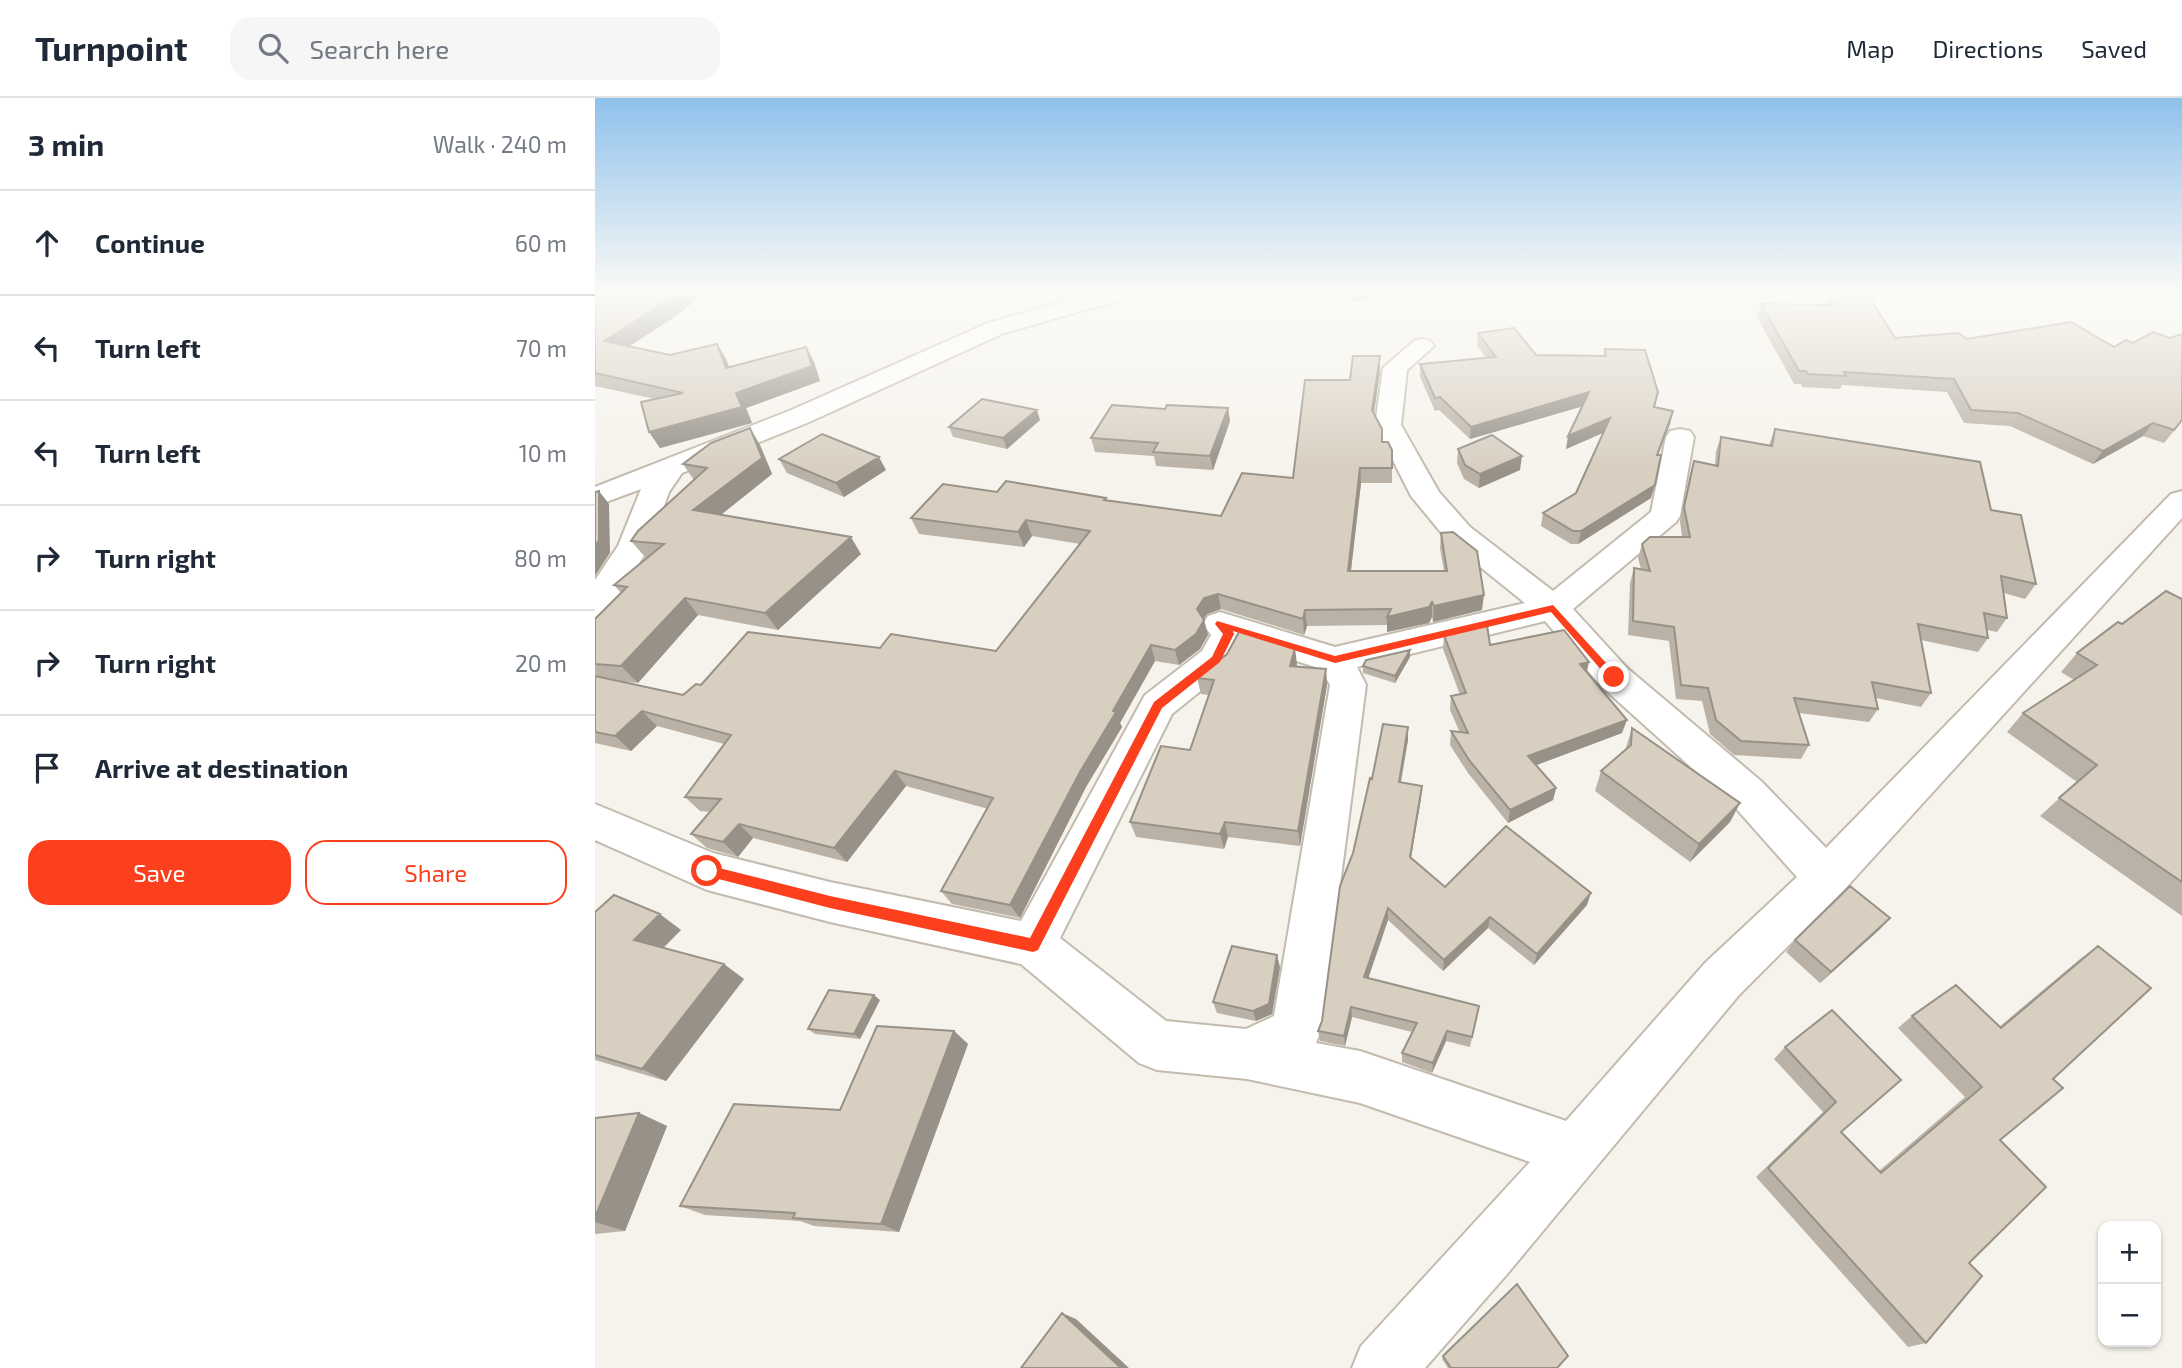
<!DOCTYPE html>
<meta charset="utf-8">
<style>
:root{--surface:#fff;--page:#f6f6f7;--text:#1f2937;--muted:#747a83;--line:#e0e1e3;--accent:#fc3f1d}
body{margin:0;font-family:"Exo 2",sans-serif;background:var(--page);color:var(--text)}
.controls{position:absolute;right:21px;bottom:21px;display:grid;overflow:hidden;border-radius:14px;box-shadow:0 2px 5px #0004}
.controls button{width:63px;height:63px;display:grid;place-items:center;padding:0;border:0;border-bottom:2px solid var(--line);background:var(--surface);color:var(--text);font:35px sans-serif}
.stop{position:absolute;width:21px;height:21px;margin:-16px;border:5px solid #fc3f1d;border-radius:50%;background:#fff}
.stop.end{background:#fc3f1d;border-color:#fff;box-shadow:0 2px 7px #0008}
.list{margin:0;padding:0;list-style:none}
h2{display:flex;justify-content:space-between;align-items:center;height:91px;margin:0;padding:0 28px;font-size:30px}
h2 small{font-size:23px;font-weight:400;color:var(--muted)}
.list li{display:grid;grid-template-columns:46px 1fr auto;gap:21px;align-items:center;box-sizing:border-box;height:105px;padding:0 28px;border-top:2px solid var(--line)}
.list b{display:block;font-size:26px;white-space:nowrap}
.list em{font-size:23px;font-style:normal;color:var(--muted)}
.actions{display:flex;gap:14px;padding:21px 28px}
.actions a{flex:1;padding:16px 0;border:2px solid var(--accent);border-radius:21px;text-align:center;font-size:24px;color:var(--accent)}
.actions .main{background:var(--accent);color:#fff}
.icon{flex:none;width:38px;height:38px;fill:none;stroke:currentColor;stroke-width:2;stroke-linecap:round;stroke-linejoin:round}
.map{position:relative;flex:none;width:1587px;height:1270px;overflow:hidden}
header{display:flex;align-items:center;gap:42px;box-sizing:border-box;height:98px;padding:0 35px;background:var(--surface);border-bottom:2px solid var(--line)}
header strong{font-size:33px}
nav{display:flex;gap:38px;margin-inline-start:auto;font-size:24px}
.search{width:490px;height:63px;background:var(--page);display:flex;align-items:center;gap:18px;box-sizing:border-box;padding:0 24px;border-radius:21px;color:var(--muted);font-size:26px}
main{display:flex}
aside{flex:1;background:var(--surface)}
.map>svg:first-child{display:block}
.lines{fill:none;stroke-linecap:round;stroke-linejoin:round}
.minor-casing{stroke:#c2bbae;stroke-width:4}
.minor{fill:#fff;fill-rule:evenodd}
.wall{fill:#bab2a6}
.shaded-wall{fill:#979187}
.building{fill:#d8cfc1;stroke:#979187;stroke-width:2}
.route{fill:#fc3f1d}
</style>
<header>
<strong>Turnpoint</strong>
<div class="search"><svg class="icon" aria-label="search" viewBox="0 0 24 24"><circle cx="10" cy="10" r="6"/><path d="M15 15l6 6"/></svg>Search here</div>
<nav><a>Map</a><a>Directions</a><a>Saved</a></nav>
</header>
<main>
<aside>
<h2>3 min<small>Walk · 240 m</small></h2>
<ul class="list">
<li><svg class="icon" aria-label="ahead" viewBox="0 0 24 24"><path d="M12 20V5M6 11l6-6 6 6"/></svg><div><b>Continue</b></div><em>60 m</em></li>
<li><svg class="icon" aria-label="left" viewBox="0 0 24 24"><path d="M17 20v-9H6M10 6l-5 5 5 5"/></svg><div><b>Turn left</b></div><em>70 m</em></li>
<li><svg class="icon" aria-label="left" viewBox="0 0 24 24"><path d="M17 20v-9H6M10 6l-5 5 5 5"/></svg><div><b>Turn left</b></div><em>10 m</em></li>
<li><svg class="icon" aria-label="right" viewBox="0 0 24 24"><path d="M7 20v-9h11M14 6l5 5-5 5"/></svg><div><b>Turn right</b></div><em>80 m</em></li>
<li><svg class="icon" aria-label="right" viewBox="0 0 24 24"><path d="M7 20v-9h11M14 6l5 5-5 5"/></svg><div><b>Turn right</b></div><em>20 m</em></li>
<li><svg class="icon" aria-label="arrive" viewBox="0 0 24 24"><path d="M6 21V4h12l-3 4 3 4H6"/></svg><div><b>Arrive at destination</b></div></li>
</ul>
<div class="actions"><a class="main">Save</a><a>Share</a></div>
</aside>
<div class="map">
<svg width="1587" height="1270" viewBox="0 0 1587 1270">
<rect width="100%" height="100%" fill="#f6f3ec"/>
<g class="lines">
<g class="minor-casing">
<path id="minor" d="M502,194H539L536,199L409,235L212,325L87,375L74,394L55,448L12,516L0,519V482L23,448L46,391L0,408V389L194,313L393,225Z
M1574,194H1587V203L1579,201Z
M827,241L835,243L839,248L812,272L806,327L844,394L875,429L958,493L1056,414L1071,339L1075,333L1085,331L1095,333L1099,339L1085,418L1081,424L978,511L1032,570L1166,683L1231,750L1576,396L1587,393V420L1247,794L1144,897L913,1175L830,1270H757L766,1248L935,1064L765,1005L652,981L562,972L544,965L426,866L235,824L112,792L0,742V706L118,755L235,784L426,823L550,597L607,553L616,537L608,526L613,518L625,514L740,549L930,505L853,443L816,398L780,327L788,270L819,243ZM950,523L1006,588L1138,707L1202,779L1110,865L971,1023L765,953L721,945L726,933L771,587L762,569ZM647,545L726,571L735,587L679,918L651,931L571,923L465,840L577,616L634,570Z"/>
</g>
<use href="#minor" class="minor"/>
</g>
<path class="wall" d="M0,194L78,220L34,248L75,257L122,246L131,261L134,270L211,249L219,264L225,283L151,310L157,325L65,350L54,334L60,301L0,288Z
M747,194H797L758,204Z
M1234,197L1300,240L1372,241L1587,323L1569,345L1548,338L1498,366L1415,328L1369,325L1352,294L1247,287L1245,291L1207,289L1206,286H1199L1162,219L1166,206L1230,207Z
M883,235L941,257L1008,258L1010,251L1059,309L1078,313L1075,326L1063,357L1056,400L983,446H976L946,428L948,415L981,395L1008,335L971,351L988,308L875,341L844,312L840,313L825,279V266L891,260L882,247Z
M785,273L779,315L787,344L797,352V385H766L756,473H849L845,450L846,435L887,512L838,524L837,519L834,525L792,534V527L712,528L709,537L626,511L612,516L609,521L613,537L605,551L584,567L560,563L525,625L527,629L491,689L425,820L357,806L346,793L393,711L311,688L252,764L158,740L143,759L112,750L96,736L115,714L105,713L90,699L129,646L62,628L36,653L0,645V521L26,495L19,487L51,460L36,443L99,382L88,366L155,330L165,347L177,376L126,416L266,456L183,532L103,517L43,585L30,584L88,597L106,587L285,550L401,553L485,446L437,438L429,449L324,436L316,420L402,394L511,400L512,402L626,418L698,380L755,282Z
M633,310L635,323L618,372L561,368L559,358L500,354L496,340L570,311Z
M445,322L412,351L358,339L354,329Z
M1180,331L1396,412L1441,486L1430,501L1409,495L1412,520L1402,534L1392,532L1393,540L1383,554L1326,542L1336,595L1326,609L1281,600L1283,611L1274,624L1204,615L1214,647L1206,661L1139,657L1115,636L1107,603L1081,601L1074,543L1033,537L1035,485L1039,470L1046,471L1043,460L1047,446L1087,439L1085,423L1095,377L1099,363L1120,367L1121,353L1126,339L1174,347Z
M863,351L925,372L884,390L869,381L862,365Z
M184,361L291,372L249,399L192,375Z
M1587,501V818L1445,718L1482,684L1412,634L1428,615L1479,582L1466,574L1482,555L1527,526Z
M849,537L895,547L992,574L1027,635L941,667L961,690L958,702L913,725L873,675L855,647L856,633L865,635L855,612L856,598L865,597L848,551Z
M815,559L800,585L768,575V568Z
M702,566L701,568L731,571L732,587L705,748L633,739L629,751L541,739L535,724L595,652L614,597L606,596L602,580Z
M813,629V642L806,685L826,700L816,760L850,789L992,807L939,867L893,830L848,873L793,822L773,880L884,908L875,949L851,943L837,975L807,964V955L817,934L757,919L750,948L725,943L723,933L727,923L758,755L777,681Z
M1037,630L1145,705L1135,724L1095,764L1000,693L1006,673L1030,653Z
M0,814L86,832L68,850L149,881L71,983L0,962Z
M1295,820L1284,832L1225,885L1191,854L1200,842Z
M1503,848L1458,981L1405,1042L1331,1245L1313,1249L1161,1079L1228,1014L1179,961L1190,949L1237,912L1246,1034L1284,1073L1370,999L1303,930L1317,918L1404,929L1485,861Z
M685,869L677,916L661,923L622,915L618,904Z
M285,902L265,941L220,936L213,931Z
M359,933L373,946L304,1134L219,1128L205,1123L110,1117L85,1108L245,1012Z
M44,1015L72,1028L30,1133L0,1136V1020Z
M848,1258L962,1270H853L847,1261Z"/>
<path class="shaded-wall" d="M84,194H112L78,220L19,258L9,243Z
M757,194H797L758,204Z
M122,246L131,261L141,286L131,270Z
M211,249L219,264L225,283L151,310L157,325L65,350L54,334L141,295Z
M785,258V273L777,327V312Z
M994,294L992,307L875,341L876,329Z
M633,310L635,323L618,372L615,358Z
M442,312L445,322L412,351L408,340Z
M1078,313L1075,326L1058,370L1062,357Z
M1015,320L1012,333L971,351L973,338Z
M1558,325L1548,338L1498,366L1508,353Z
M155,330L165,347L177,376L111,429L98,412Z
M927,358L925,372L884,390L885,376Z
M284,359L291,372L249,399L241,385Z
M765,370L766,385L754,489L753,473Z
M1060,387L1056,400L983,446L986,433Z
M4,393L14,406L15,455L0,478V449Z
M431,422L437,438L429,449L423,434Z
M256,439L266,456L183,532L170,515Z
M623,496L626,511L612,516L605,526L602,511L609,500Z
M889,497L887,512L838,524L839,508Z
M90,500L103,517L43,585L26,568Z
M837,504V519L834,525L792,534V519Z
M710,512L712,528L709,537L708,521Z
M609,522L613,537L605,551L584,567L580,552Z
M556,547L560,563L525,625L527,629L491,689L425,820L415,807L485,674Z
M700,550L702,566L697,584L695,568Z
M815,552V559L800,585V578Z
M994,564L991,578L985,566Z
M731,571L732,587L705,748L703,733Z
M47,613L62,628L36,653L20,638Z
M1032,622L1027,635L931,671L933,658Z
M813,629V642L803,697L804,684Z
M300,673L311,688L252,764L239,750Z
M827,688L826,700L814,771L815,759Z
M961,690L958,702L913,725L915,712Z
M1145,705L1135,724L1095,764L1104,746Z
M630,724L633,739L629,751L625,736Z
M144,726L158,740L143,759L128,744Z
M996,795L992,807L939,867L942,856Z
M793,810V822L770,890L769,879Z
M65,816L86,832L61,857L39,842Z
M895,819L893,830L848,873L849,862Z
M1295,820L1284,832L1225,885L1236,874Z
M682,857L685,869L677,916L661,923L658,913Z
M129,866L149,881L71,983L47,971Z
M279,897L285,902L265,941L259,936Z
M756,909L757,919L750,948L749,938Z
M359,933L373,946L304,1134L286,1126Z
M852,933L851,943L837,975L838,965Z
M44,1015L72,1028L30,1133L0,1124V1119Z
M467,1215L481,1221L534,1270H526Z"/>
<path class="building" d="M0,194H84L69,205L9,243L75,257L122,246L131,270L211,249L217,268L141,295L147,309L54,334L46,304L88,295L0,275Z
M1234,197L1274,199L1300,240L1363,235L1372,241L1476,224L1519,249L1531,242L1538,245L1558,234L1575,240L1587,236V322L1579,332L1558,325L1508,353L1423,315L1376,312L1359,281L1249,274L1251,278L1212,276L1211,273H1204L1166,206L1239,207Z
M919,230L941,257L1011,258L1010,251L1050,252L1063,294L1059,309L1078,313L1062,357H1066L1060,387L986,433H978L948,415L981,395L1015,320L973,338L994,294L876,329L845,299L840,300L825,266L901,259L883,235Z
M758,258H785L777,312L787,331V344H793L797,352V370H765L753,473H852L846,435L858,434L882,453L889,497L839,508L837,504L834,509L792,519L796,511L710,512L708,521L623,496L609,500L602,511L609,522L601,536L580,552L556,547L518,613L521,614L485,674L415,807L346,793L398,700L300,673L239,750L144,726L128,744L96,736L126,701L90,699L136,637L47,613L20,638L0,634V578L88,597L101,586L106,587L153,534L285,550L296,536L401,553L495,433L431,422L423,434L316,420L348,386L402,394L411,383L511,400L509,402L626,418L647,375L698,380L710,282H755Z
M387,301L442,312L408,340L354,329Z
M517,307L570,311L572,307L633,310L615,358L558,354L563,345L496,340Z
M155,330L167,360L98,412L256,439L170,515L90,500L26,568L0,566V521L32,489L19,487L69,446L36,443L43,433L112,370L88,366L116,345Z
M1180,331L1385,364L1396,412L1426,417L1441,486L1406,478L1412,520L1389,515L1393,540L1323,526L1336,595L1277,584L1283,611L1199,600L1214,647L1146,643L1121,622L1113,590L1086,587L1079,529L1038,523L1039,470L1055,473L1047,446L1055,439H1095L1089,409L1099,363L1123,368L1126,339L1177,348Z
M227,336L284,359L241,385L184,361Z
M897,337L927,358L885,376L870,367L863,351Z
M4,393V442L0,449V394Z
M1571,493L1587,501V784L1464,700L1502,667L1428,615L1502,567L1482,555L1523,524L1527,526Z
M892,527L895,547L969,532L994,564L985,566L1032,622L933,658L961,690L915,712L874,662L856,633L873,635L856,598L871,595L849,537Z
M645,532L700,550L695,568L731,571L703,733L630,724L625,736L535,724L566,648L595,652L619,582L602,580L632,556Z
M815,552L800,578L768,568L771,562Z
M788,626L813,629L804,684L827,688L815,759L850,789L911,728L996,795L942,856L895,819L849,862L793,810L769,879L884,908L877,939L852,933L838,965L807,955L822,925L756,909L749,938L723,933L727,923L745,788L758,755L775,680L777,681Z
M1037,630L1145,705L1104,746L1006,673L1036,647Z
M1255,788L1295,820L1236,874L1200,842Z
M19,797L65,816L39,842L129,866L47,971L0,957V814Z
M637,848L682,857L674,906L658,913L618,904Z
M1503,848L1556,890L1458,981L1468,990L1405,1042L1451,1089L1374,1165L1387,1178L1331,1245L1173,1070L1241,1004L1190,949L1237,912L1306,982L1246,1034L1286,1075L1387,989L1317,918L1361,887L1406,930Z
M234,892L279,897L259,936L213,931Z
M282,928L359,933L286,1126L198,1120L200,1115L85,1108L139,1006L245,1012Z
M44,1015L0,1119V1020Z
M922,1186L973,1258L962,1270H856L848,1258Z
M467,1215L526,1270H426Z"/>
<linearGradient id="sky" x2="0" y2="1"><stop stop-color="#8fc1ec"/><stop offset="0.52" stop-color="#fbfaf6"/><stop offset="1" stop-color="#fbfaf6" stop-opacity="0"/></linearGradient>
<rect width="1587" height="372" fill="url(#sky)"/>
<path class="route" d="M958,507L1022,577V582H1015L956,514L740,565L638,533L639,536L625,564L567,610L443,852L438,854L235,810L112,778L105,773L112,767L235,798L435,840L559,604L617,559L628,536L620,526L622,523L740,558Z"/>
</svg>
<div class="controls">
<button>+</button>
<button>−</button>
</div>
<div class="stop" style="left:112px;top:773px"></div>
<div class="stop end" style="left:1019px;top:579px"></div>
</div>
</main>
